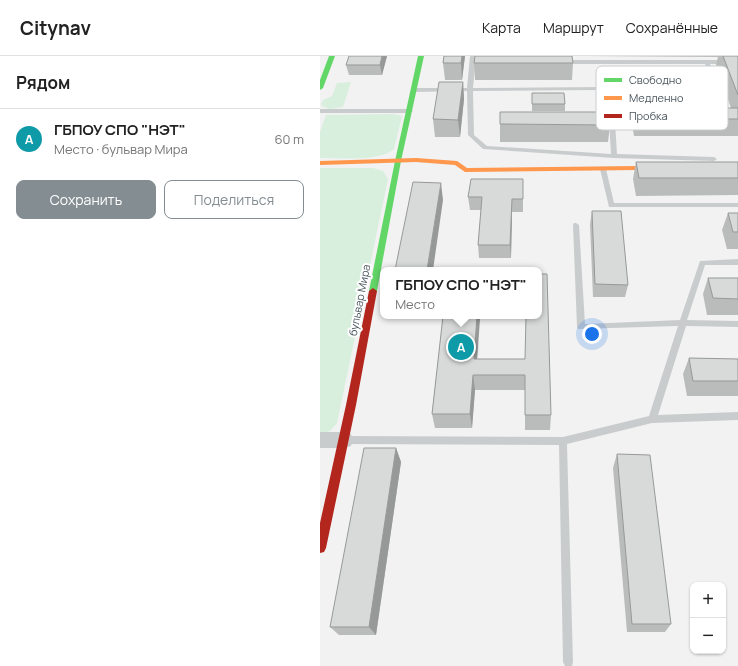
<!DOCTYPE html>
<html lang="ru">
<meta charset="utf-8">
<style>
:root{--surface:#fff;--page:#f6f6f6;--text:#222;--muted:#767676;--line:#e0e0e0;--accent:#848d91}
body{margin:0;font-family:Manrope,sans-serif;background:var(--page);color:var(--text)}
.controls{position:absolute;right:12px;bottom:12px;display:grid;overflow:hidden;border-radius:8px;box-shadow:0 1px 3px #0004}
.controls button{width:36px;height:36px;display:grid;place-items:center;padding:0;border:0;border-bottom:1px solid var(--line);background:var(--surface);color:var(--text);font:20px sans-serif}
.you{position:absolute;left:272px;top:278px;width:14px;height:14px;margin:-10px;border:3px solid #fff;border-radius:50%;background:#1a73e8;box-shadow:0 0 0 6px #1a73e833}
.badge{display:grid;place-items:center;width:26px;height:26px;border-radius:50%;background:var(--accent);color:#fff;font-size:13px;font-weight:700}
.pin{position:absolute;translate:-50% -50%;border:2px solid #fff;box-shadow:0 1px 4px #0006}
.popup{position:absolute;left:60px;top:211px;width:162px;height:52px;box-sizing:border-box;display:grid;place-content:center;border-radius:8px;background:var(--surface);filter:drop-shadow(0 1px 3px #0005);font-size:13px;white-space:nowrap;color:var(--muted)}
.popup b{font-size:15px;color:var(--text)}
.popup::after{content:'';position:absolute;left:50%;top:100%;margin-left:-8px;border:8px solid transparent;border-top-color:var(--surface)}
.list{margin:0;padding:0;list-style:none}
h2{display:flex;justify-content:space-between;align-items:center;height:52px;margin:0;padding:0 16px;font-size:17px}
h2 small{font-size:13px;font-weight:400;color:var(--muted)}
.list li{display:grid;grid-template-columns:26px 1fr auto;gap:12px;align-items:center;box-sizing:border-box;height:60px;padding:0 16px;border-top:1px solid var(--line)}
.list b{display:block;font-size:15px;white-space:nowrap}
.list p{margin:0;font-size:13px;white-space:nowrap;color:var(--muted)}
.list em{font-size:13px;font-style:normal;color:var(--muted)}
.actions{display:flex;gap:8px;padding:12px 16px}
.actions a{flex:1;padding:9px 0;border:1px solid var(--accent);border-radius:8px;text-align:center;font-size:14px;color:var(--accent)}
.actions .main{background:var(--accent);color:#fff}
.map{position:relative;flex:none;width:418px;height:610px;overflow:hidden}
header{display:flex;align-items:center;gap:24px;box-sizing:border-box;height:56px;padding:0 20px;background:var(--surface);border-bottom:1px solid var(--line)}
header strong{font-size:19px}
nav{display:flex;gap:22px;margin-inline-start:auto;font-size:14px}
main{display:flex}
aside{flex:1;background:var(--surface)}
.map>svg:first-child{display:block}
.green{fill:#d8efde}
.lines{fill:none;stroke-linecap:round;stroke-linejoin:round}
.lane{fill:#c9cccd;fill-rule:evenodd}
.street{fill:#c9cccd;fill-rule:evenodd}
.fast{fill:#63d668;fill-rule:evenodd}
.slow{fill:#ff974d;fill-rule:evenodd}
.jam{fill:#b3261e;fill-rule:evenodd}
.wall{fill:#babbbb}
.shaded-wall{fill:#979999}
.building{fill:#d8dada;stroke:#979999}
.labels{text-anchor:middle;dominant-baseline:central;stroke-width:4;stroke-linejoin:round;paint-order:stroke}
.street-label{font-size:11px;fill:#49565d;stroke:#fff}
.key{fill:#fff;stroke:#c8ccce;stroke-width:1}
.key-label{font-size:11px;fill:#49565d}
</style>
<header>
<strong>Citynav</strong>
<nav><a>Карта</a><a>Маршрут</a><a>Сохранённые</a></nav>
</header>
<main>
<aside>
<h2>Рядом<small></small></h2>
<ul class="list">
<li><span class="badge" style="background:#0f9aa8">A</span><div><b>ГБПОУ СПО &quot;НЭТ&quot;</b><p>Место · бульвар Мира</p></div><em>60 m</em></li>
</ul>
<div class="actions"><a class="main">Сохранить</a><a>Поделиться</a></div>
</aside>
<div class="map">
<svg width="418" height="610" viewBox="0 0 418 610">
<rect width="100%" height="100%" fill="#f2f2f2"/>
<path class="green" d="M31,26L23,51L9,53L2,50L1,48L3,44L12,40L17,27Z
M74,58L82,60L74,93C59,106 20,102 0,102V76L6,59Z
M0,112H53L63,115L68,123L17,367L10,375L0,378Z"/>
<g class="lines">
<path class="lane" d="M150,0H156L153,32L281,31L294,62H323L326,64L323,66H295L297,98L394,101L397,103L394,105L294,102L163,93L148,79L147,35L94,36L91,34L94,32H147ZM277,34L289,64L291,98L167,90L154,79L153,35Z
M234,0H240V4H418V8H390L408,61L405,63L402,61L385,8H238L235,6Z
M0,53H90L93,55L90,57H0Z
M283,111L286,113L294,147H418V151H289L280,113Z
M254,167H256L259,169L265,268L360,264L380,205L418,203V209H385L367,264L418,265V271L366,270L338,359L418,356V364L332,367L247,388L253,606L252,610H245L243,606L239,389L25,388L22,387L21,384L22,381L25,380L243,381L329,360L358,270L258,273L257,271L253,169Z"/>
<path class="street" d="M0,376H24L31,378L33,384L31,390L24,392H0Z"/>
<path class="fast" d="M9,0H15L3,32L0,34V24Z
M98,0H104L81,105L57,235L53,238L49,235L75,105Z"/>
<path class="slow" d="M96,102L137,105L147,112L318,110L321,112L318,114L145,116L135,109L96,106L0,109V105Z"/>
<path class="jam" d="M53,232L57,235L36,349L6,492L4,496L0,497V467L26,349L49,235Z"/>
</g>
<path class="wall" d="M67,0L62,19H29L26,9Z
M124,0H145L142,24H125L123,7Z
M267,0H418V80H314L312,69L315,52H320L316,33L318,22L348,44L347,52H411L396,9L398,1Z
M154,7H253L252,24H155Z
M143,26L144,43L140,81H115L113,63Z
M212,37L245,48V55H212Z
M180,68L290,69L288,86H180Z
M316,106H418V139L316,140L313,123Z
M203,123V156H192L191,202H159L158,189L161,154H150L148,141Z
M272,155L308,229L305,241H273L270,168Z
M408,157H418V193H407L402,174Z
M388,222H418V259H387L383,238Z
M123,260H159L157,303H205L231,359L230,374H205V334H155L152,372H115L112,358Z
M369,302L418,303V340H367L363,318Z
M76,392L81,406L56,579H19L10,571Z
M297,398L351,568L345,576H307L293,412Z"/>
<path class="shaded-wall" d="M62,0H67L62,19L60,9Z
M142,0H145L142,24L141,7Z
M143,26L144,43L140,81L138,64Z
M121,127L123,144L113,214H107Z
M192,143V156L191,202L190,189Z
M157,260H159L160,263L156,319L154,303Z
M153,319L155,334L152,372L150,358Z
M76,392L81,406L56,579L49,571Z"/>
<path class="building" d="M29,0H62L60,9H26Z
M124,0H142L141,7H123Z
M155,0H252L253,7H154Z
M403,0H418V39Z
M318,22H343L348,44H322Z
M119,26H143L138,64L113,63Z
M212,37H244L245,48H212Z
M315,52H418V63H317Z
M180,56H288L290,69L180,68Z
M316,106H418V122H319Z
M151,123H203V143H192L190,189H158L162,141H148Z
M93,126L121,127L107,214H75Z
M272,155H301L308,229L275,228Z
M408,157H418V176H413Z
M219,218H227L231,359H205V319H153L150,358H112L123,260H157L154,303H205L206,260H219Z
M388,222H418V243L393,242Z
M369,302L418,303V325H373Z
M44,392H76L49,571H10Z
M297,398L330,399L351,568H312Z"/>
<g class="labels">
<g class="street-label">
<text transform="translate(39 244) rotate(-79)">бульвар Мира</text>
</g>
</g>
<rect x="276" y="10" width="132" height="64" rx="6" class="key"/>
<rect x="284" y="22" width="18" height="4" fill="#63d668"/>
<rect x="284" y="40" width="18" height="4" fill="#ff974d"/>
<rect x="284" y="58" width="18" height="4" fill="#b3261e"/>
<g class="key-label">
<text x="309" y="28">Свободно</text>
<text x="309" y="46">Медленно</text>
<text x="309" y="64">Пробка</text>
</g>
</svg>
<div class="controls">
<button>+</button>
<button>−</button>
</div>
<div class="you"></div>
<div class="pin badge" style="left:141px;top:291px;background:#0f9aa8">A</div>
<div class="popup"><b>ГБПОУ СПО &quot;НЭТ&quot;</b>Место</div>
</div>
</main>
